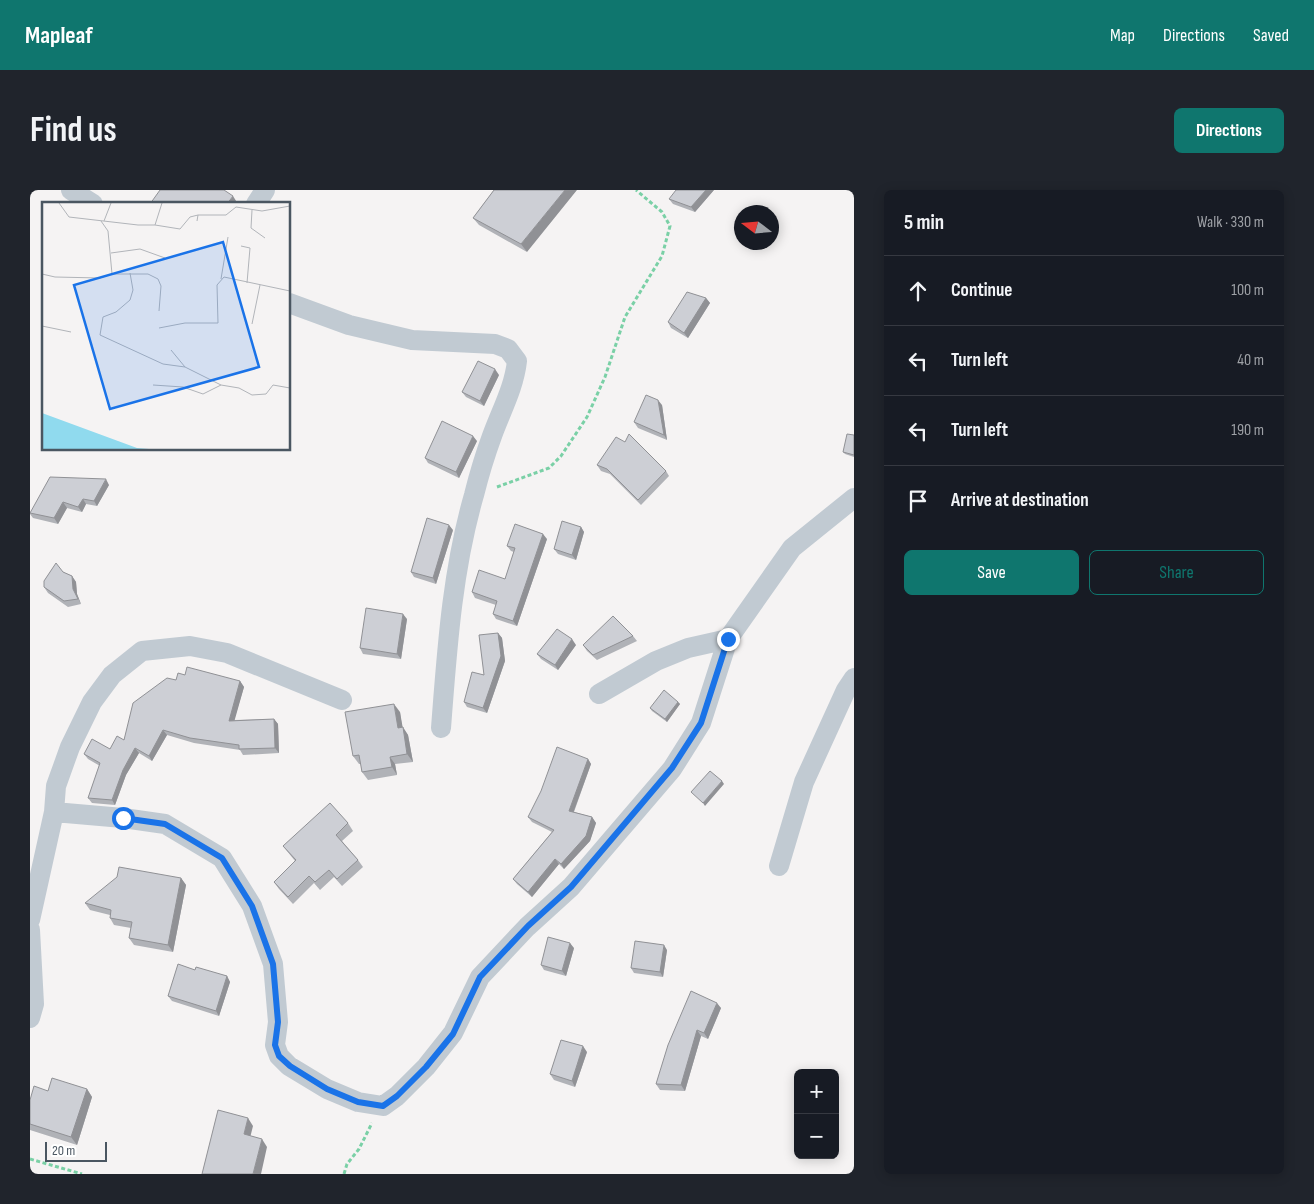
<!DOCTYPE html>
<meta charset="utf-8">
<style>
:root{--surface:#171b24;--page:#20242c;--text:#f1f3f6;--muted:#9ea1a6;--line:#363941;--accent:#0f766e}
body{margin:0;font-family:"Sofia Sans Condensed",sans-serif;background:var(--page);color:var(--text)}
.controls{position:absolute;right:15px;bottom:15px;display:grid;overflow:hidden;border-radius:8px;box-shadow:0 2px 12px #0003}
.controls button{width:45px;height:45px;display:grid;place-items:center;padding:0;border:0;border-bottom:1px solid var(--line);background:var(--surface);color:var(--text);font:25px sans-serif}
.compass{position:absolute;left:704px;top:15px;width:45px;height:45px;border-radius:50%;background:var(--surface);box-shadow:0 2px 12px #0003;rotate:286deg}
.scale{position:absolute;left:15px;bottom:12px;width:62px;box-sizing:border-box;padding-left:5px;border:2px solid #4a5661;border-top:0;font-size:14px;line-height:18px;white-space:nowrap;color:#4a5661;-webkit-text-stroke:4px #fff;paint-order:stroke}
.stop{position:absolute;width:15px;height:15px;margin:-11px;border:4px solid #1a73e8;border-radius:50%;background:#fff}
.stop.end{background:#1a73e8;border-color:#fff;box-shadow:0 1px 5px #0008}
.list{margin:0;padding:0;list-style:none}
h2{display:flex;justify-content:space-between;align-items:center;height:65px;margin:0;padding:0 20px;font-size:21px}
h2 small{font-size:16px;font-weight:400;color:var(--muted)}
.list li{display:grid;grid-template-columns:32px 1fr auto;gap:15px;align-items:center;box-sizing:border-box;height:70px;padding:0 20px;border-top:1px solid var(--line)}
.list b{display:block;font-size:19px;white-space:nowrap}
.list em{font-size:16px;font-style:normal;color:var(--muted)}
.actions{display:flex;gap:10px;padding:15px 20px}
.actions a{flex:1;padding:11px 0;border:1px solid var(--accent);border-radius:8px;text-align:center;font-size:18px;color:var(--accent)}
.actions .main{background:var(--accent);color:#fff}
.icon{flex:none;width:28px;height:28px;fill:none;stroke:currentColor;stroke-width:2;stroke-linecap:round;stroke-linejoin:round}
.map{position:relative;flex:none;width:824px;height:984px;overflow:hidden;border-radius:8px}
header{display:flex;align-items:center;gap:30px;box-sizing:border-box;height:70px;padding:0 25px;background:var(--accent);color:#fff}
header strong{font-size:24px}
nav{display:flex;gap:28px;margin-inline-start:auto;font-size:18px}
.intro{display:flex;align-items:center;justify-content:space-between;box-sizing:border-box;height:120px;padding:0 30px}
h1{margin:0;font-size:35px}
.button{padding:12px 22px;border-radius:8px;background:var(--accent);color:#fff;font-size:18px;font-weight:700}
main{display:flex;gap:30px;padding:0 30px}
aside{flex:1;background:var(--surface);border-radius:8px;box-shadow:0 2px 12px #0003}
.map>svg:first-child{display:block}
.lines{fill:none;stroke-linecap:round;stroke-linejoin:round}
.path{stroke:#7ad0a6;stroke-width:3;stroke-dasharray:4 2.5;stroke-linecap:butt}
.minor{stroke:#c1cad2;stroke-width:20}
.wall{fill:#b0b2b7}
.shaded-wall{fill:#909195}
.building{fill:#cdcfd5;stroke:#909195}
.route{stroke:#1a73e8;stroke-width:6}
.inset-road{fill:none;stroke:#b1b4b9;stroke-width:1}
.view{fill:#1a73e8;fill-opacity:0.15;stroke:#1a73e8;stroke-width:2.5}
.inset-edge{fill:none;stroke:#4a5661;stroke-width:2.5}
</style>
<header>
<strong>Mapleaf</strong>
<nav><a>Map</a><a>Directions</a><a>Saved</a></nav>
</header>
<div class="intro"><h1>Find us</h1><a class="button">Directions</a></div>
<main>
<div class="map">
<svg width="824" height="984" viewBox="0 0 824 984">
<rect width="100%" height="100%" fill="#f5f3f3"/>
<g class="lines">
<path class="path" d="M467,297L519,278L531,266L557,227L575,187L595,127L632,66L640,36L632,22L606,0
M0,969L52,984
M314,984L317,974L329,959L342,933"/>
<path class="minor" d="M41,0L63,14
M226,14L235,0
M259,113L319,135L382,150L465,154L478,159L487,171C484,198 471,221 462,246C455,265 449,285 444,305C422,381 417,460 411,538
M698,449L762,358L824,308
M24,622L93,628L135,634L192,668L222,716L243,774L248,832L245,855L249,866L259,876L297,899L328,912L353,916L367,906L396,877L423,843L450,787L497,737L541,697L642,579L671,533L698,449L658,458L626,471L569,504
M749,676L774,592L816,500L824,488
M0,730L24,622L26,596L40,557L62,512L82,485L112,461L160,456L197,463L312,510
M0,740L4,814L0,828"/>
</g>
<path class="wall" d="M464,0L497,62L449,35L443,28Z
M684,0L665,22L643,14L639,9Z
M676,108L680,113L658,148L641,138L638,132Z
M469,185L454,216L436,207L432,202Z
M632,215L637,250L608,238L604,232Z
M824,245V267L815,264L813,262Z
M447,251L429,288L398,273L395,268Z
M567,275L636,281L639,286L611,315L580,284L571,281Z
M79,295L67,316L56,314L52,322L37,318L28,334L3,328L0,324V322Z
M551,337L554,342L546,370L528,364L524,359Z
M423,340L406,394L384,387L381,382Z
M517,349L487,436L466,429L463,424L466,415L445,408L442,402L475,389L484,362L481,361L477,356Z
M33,382L42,386L46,392L47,404L51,414L38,417L18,403L14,397Z
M377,429L371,469L333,464L330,458Z
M468,443L472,448L475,471L457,523L437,517L434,512L454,485Z
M603,446L607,451L567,470L557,461L553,455Z
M546,455L528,480L511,469L507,464Z
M146,490L210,491L214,497L204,530L244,529L248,534L249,563L213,565L210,560L164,553L137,545L122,571L109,563L96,585L85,615L62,613L58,608L70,576L58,569L54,564L80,559L94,550Z
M648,512L650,514L637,532L622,521L620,518Z
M370,522L372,537L378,545L383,572L365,574L367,585L338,590L332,582L331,574H329L323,566Z
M558,569L561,574L544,622L562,627L566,633L560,651L534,679L529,674L502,707L487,694L483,689L522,642L502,632L498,627Z
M318,633L323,641L312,651L328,670L333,677L312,696L304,687L290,700L284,693L263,714L249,699L244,692L265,671L253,656Z
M151,688L156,695L143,762L104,755L99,748L101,738L84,735L80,728V725L60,720L55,713Z
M544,758L536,786L514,780L511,775Z
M637,760L633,787L604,783L601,778Z
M165,780L197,786L200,792L189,826L142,811L138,806Z
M661,801L691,818L678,849L671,846L655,901L630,900L626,894Z
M557,862L545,897L524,890L520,884Z
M57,899L62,907L47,955L0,940V934L18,901Z"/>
<path class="shaded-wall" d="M535,0H547L497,62L491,54Z
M676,0H684L665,22L661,17Z
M203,6L208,14H197Z
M676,108L680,113L658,148L654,143Z
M465,179L469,185L454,216L450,211Z
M628,210L632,215L637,250L634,245Z
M443,246L447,251L429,288L426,282Z
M76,289L79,295L67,316L64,311Z
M53,309L56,314L52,322L48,317Z
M33,312L37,318L28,334L24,328Z
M419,335L423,340L406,394L403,388Z
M551,337L554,342L546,370L542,365Z
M513,344L517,349L487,436L483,431Z
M42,386L46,392L47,404L51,414L43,399Z
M373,424L377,429L371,469L367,464Z
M468,443L472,448L475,471L457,523L453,518Z
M542,449L546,455L528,480L525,475Z
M210,491L214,497L203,536L199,531Z
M648,512L650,514L637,532L635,529Z
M364,514L370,522L374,545L368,538Z
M244,529L248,534L249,563L245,558Z
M373,537L378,545L383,572L377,564Z
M133,540L137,545L122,571L119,566Z
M105,558L109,563L96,585L85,615L82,610L93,580Z
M360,567L365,574L367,585L362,577Z
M558,569L561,574L542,626L539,621Z
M692,591L694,594L675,616L673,613Z
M562,627L566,633L560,651L534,679L531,674Z
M525,669L529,674L502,707L498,702Z
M151,688L156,695L143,762L138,755Z
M540,753L544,758L536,786L532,781Z
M634,755L637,760L633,787L630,782Z
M197,786L200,792L189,826L186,821Z
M687,813L691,818L678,849L674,843Z
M667,840L671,846L655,901L651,895Z
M553,856L557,862L545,897L542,891Z
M57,899L62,907L47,955L41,947Z
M218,928L223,936L219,952L214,944Z
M232,949L237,957L231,984H223Z"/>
<path class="building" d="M130,0H194L203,6L197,14H120Z
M464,0H535L491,54L443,28Z
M646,0H676L661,17L639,9Z
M657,102L676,108L654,143L638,132Z
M448,171L465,179L450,211L432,202Z
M616,205L628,210L634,245L604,232Z
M412,231L443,246L426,282L395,268Z
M599,244L636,281L608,310L577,279L567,275L586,247L595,252Z
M817,244L824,245V265L813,262Z
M20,287L76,289L64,311L53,309L48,317L33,312L24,328L0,323Z
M397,328L419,335L403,388L381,382Z
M532,331L551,337L542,365L524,359Z
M485,334L513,344L483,431L463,424L467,411L442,402L449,380L475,389L485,358L477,356Z
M26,373L33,382L42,386L43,399L48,409L34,411L14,397V391Z
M336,418L373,424L367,464L330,458Z
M583,426L603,446L563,465L553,455Z
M527,439L542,449L525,475L507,464Z
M468,443L471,466L453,518L434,512L442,482L454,485L449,445Z
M157,477L210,491L199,531L244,529L245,558L209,559V555L160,548L133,540L119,566L105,558L93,580L82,610L58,608L70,573L54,564L62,549L80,559L87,546L94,550L103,513L137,488L146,490L148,483L155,485Z
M634,500L648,512L635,529L620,518Z
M364,514L368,538L373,537L377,564L360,567L362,577L332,582L329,565L323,566L315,522Z
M527,557L558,569L539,621L562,627L556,646L531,674L525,669L498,702L483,689L524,640L498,627L511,601Z
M680,581L692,591L673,613L661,602Z
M300,613L318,633L306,645L328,670L307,689L299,680L285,692L279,686L258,707L244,692L266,670L253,656Z
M89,677L151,688L138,755L99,748L102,732L80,728L81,720L55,713L87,687Z
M518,747L540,753L532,781L511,775Z
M605,751L634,755L630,782L601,778Z
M148,774L165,780L166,777L197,786L186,821L138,806Z
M661,801L687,813L674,843L667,840L651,895L626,894L638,855Z
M531,850L553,856L542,891L520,884Z
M22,888L57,899L41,947L0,934V910L4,896L18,901Z
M188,920L218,928L214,944L232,949L223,984H172Z"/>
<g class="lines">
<path class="route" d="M93,628L135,634L192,668L222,716L243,774L248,832L245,855L249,866L260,876L297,899L328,912L353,916L367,906L396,877L423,844L450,787L498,736L541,697L642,578L671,533L698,449"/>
</g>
<g transform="translate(12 12)">
<rect width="248" height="248" fill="#f5f3f3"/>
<path d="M0,211L95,246L107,247H0Z" fill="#90daee"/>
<path class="inset-road" d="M17,1L27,15L96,23H113L120,1M210,8L209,26L223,36M59,19L66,29L70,72M62,19L69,1M155,19L156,13H184L194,5L220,9L248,4M113,23L138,27L148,15L156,13M199,44L208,46L205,81M69,51L98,47L123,56M88,71L91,88L88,98L74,110L61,115L58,133L121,162L143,165L129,148M0,72L13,75L58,76L70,72H106L116,77L119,84L117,109M179,77L186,35M210,122L218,83M0,124L29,130M117,126L143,121H176L175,83L182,75L248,89M143,165L179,183L197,186L210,193L224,192L231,183L248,186M111,183L141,185L161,192L179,183"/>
<path class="view" d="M181,40L217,165L68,207L32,83Z"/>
<rect width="248" height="248" class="inset-edge"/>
</g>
</svg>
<div class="controls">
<button>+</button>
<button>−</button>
</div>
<svg class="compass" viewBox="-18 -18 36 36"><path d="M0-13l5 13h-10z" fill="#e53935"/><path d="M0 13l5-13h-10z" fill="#9ea1a6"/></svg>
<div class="scale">20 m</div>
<div class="stop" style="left:93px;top:628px"></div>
<div class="stop end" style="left:698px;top:449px"></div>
</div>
<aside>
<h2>5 min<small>Walk · 330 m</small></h2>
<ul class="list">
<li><svg class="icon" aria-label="ahead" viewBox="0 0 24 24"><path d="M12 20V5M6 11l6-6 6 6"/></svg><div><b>Continue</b></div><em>100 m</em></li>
<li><svg class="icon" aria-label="left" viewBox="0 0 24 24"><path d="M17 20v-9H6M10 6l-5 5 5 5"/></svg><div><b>Turn left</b></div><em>40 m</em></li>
<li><svg class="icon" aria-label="left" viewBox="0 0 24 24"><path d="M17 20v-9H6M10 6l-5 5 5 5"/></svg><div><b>Turn left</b></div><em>190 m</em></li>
<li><svg class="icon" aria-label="arrive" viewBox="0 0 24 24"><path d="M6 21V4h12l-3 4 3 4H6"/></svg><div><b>Arrive at destination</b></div></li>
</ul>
<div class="actions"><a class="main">Save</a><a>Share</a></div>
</aside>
</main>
